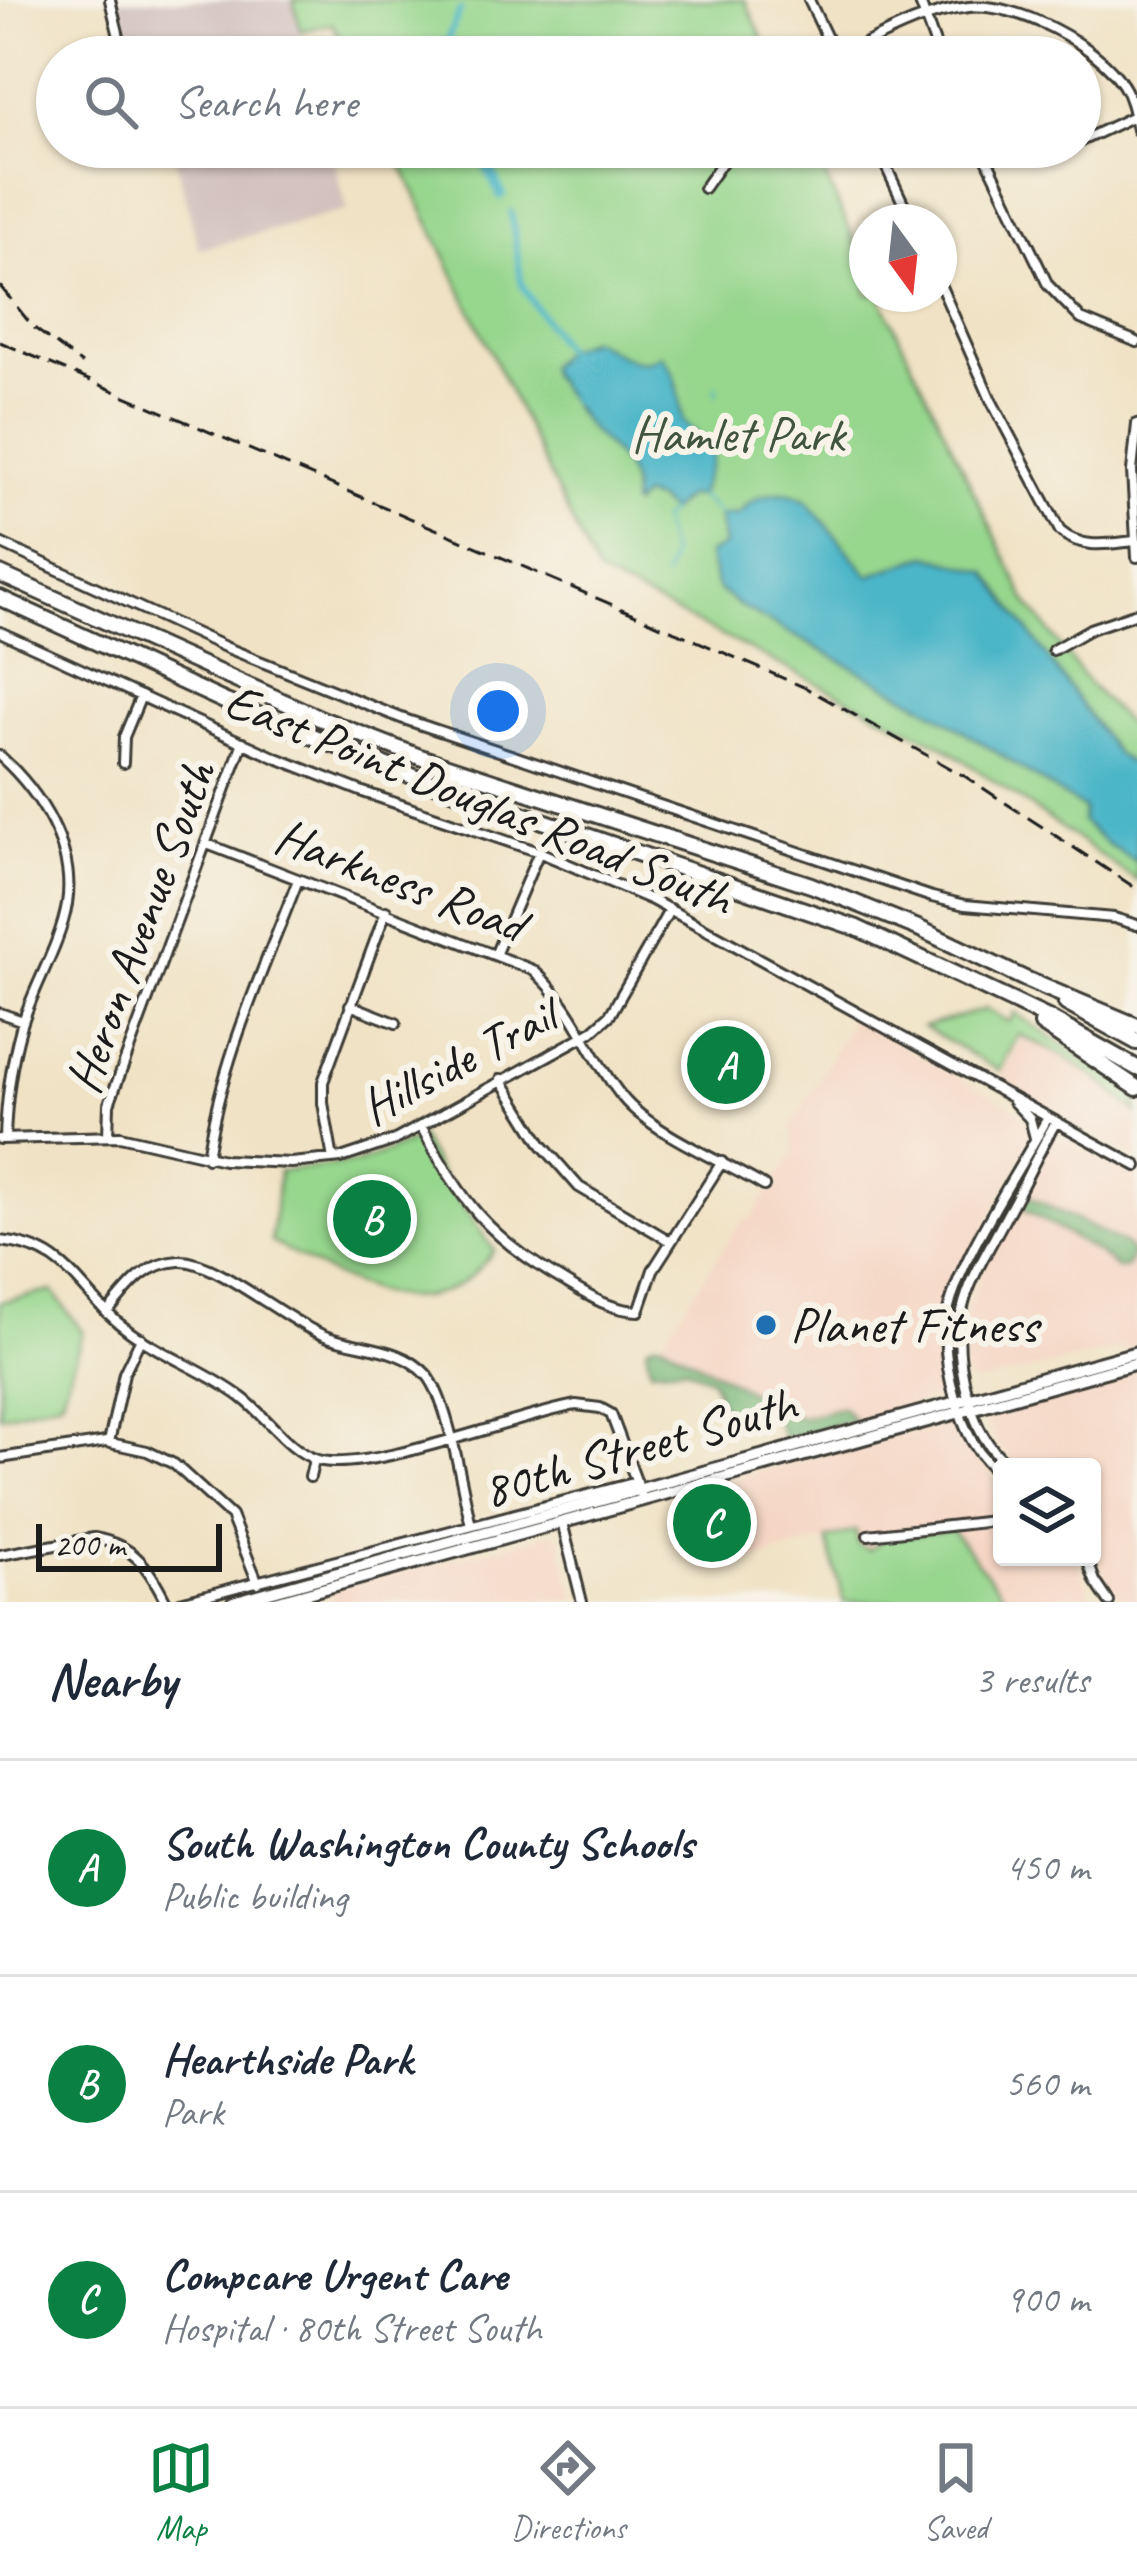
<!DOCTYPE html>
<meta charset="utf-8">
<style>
:root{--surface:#fff;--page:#f2f2f3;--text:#1f2937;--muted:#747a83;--line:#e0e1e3;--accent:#0b8043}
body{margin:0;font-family:Caveat,sans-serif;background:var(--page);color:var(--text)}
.controls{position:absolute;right:36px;bottom:36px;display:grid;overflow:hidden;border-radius:12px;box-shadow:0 3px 9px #0004}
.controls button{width:108px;height:108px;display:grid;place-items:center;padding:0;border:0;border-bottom:3px solid var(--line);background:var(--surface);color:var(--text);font:60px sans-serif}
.compass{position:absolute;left:849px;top:204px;width:108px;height:108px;border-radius:50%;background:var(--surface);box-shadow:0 3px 9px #0004;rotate:165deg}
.scale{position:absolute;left:36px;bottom:30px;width:186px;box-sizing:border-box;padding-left:12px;border:6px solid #1c1c1c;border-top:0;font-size:33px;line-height:42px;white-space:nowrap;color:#1c1c1c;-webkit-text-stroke:9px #f7f3e8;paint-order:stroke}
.you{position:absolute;left:498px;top:711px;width:42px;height:42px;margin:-30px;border:9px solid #fff;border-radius:50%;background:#1a73e8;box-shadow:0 0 0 18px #1a73e833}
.badge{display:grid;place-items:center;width:78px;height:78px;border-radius:50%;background:var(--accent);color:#fff;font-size:39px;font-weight:700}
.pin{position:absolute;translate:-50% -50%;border:6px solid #fff;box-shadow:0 3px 12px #0006}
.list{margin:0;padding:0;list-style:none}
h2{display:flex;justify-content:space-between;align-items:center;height:156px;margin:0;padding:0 48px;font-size:51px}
h2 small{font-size:39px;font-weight:400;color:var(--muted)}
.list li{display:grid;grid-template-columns:78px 1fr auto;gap:36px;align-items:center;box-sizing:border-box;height:216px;padding:0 48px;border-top:3px solid var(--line)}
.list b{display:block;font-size:45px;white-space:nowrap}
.list p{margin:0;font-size:39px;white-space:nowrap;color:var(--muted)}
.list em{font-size:39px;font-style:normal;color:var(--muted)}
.icon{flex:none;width:66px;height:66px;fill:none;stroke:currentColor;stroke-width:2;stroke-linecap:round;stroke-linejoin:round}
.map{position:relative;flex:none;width:1137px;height:1602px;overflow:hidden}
.search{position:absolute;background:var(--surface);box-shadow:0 3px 9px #0004;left:36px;right:36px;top:36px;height:132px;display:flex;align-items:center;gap:30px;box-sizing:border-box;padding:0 42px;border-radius:66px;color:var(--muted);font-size:45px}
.sheet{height:804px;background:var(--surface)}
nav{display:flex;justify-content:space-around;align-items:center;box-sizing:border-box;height:168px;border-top:3px solid var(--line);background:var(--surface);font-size:33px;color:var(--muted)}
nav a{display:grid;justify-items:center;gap:6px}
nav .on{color:var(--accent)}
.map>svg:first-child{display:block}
.built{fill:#f5d3c1}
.industrial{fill:#d1c0bc}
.green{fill:#96d68d;stroke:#597954;stroke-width:3}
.forest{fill:#78b778;stroke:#4a6a4a;stroke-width:3}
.water{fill:#4bb6c8;stroke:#346972;stroke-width:3}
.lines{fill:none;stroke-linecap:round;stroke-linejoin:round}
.stream{stroke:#4bb6c8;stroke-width:3}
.canal{stroke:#4bb6c8;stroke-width:6}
.minor-casing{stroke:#3c3a35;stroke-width:14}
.major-casing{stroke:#3c3a35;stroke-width:16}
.highway-casing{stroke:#3c3a35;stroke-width:20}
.minor{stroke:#fff;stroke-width:8}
.major{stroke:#fff;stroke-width:10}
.highway{stroke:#fff;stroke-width:14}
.rail{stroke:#1c1c1c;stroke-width:3;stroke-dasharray:18 9;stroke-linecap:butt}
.poi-dot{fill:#1f6fb2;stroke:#f7f3e8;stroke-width:4.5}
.labels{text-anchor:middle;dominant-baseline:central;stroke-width:12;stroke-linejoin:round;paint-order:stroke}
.park-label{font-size:51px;fill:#41543e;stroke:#f7f3e8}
.street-label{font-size:51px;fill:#1c1c1c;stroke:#f7f3e8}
.poi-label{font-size:51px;fill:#1c1c1c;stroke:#f7f3e8;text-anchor:start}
</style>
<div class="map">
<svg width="1137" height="1602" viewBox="0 0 1137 1602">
<rect width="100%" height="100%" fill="#f7f3e8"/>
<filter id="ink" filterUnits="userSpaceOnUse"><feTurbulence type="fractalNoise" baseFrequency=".00833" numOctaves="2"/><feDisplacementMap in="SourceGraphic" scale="24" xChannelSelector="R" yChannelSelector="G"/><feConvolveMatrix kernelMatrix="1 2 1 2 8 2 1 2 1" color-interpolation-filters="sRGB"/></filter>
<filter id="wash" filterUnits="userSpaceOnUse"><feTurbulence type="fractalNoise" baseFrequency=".004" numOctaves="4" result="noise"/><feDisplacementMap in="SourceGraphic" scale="48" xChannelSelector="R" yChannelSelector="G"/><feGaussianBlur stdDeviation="2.7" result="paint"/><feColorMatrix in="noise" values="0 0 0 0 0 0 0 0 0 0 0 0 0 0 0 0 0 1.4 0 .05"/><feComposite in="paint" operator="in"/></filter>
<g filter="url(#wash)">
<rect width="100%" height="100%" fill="#f0e2c4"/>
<path class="built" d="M847,1015L1017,1110L1027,1119L1030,1140L947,1302L938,1335L944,1395L786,1443L779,1420L659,1344L744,1218L750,1221L794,1152L791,1128L851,1022Z
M1027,1027L1062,1047L1137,1106V1160L998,1082Z
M1054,1133L1137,1171V1345L973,1384L965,1375L962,1357L964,1315L994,1246Z
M1137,1371V1602H1122L1104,1579L1092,1537V1467H1018L1001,1450L982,1417L985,1410Z
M953,1423L983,1465L1002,1485V1557H1077L1093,1602H1008L882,1538L877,1547L864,1549L855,1532L709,1572L688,1492L820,1453Z
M554,1533L559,1537L576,1600L333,1602V1590Z"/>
<path class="industrial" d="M119,0H293L308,57H134Z
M172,147H331L347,210L199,249Z"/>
<path class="green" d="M293,0H745L771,57H349L333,24L301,31Z
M393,147H812L867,268V294H879L1026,600L1087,682L1137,734V881L942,745L597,574Z
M986,1009L1009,1022L1015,1013L1137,1094V1113C1101,1079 1065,1053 1018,1035L1000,1071L923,1027Z
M420,1138L441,1176L494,1250C430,1341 345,1281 271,1242L279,1171L358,1163Z
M52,1291L83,1332L61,1400L0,1416V1302Z
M952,1530L1009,1602H844L827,1539L856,1531L857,1544L869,1550L886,1537Z"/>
<path class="forest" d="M1025,1194L1124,1244L1133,1253L1126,1268H1117L1098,1253L1019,1206Z
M662,1342L793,1416L804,1417L842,1407L854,1420L784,1440L778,1423L769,1414L725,1413L711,1379L684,1367L650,1369L646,1347L653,1342Z"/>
<path class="water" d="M590,339C613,349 639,373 661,355C681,377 678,395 683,422C725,458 714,446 699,496H687L670,512L656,500L642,496L633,506L631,504C638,464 606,450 584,422C572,407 562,389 549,373L548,366L564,350Z
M787,493L806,500L869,576L928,555L987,572L1116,754L1137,768V862L1106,843L1082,822L1084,809L928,708L738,605L717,588L708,554L724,546L719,516L739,514C752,497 766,494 787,493Z"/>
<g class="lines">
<path class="stream" d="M716,394V386
M699,496L720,515
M665,577L671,555L661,520L670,512"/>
<path class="canal" d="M440,57L460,10
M474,147L493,170L503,195
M480,157L500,197
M511,212L522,286L564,350"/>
</g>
</g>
<g filter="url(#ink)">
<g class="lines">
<g class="minor-casing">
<path id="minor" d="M110,0L124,57
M809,0L836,57
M919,0L940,57
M838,57C880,37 922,12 969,7C1017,2 1098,45 1123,85C1132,99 1134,115 1137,130
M1081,141L1136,115
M877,147L912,222
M981,147L1048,285L1081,319L1137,342
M704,188L733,147
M939,282L991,400L1060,531C1082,550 1108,544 1134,541
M1137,424L1132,471L1137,557
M0,543L225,647L401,718L932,897L965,905L1114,918L1137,925
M0,632L274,757L363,792L539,852L652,900L1137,1166
M1053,650L1090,629L1137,613
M0,756C40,792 76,848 67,904C60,946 33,987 21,1028C11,1064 6,1101 5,1139
M123,763L124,737L141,696
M207,844L533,970C575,1006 589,1057 623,1098C652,1133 724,1162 764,1186
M496,953L539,852
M350,1005L396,1023
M0,1013L23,1021
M501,1079L542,1145L579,1187L670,1241
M1013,1101L1030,1119L1035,1138
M421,1126C461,1201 488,1237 562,1280C587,1295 609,1310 639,1311L653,1270L722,1162
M108,1136L109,1104L243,742
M0,1139L120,1136L224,1160L291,1163L341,1158L395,1140L591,1032L610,1015L670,909
M207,1158C221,1060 263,971 298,880
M333,1159L323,1103V1082L386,911
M0,1241C73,1248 77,1294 130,1332C165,1357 206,1371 241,1397C265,1414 289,1452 318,1460C368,1474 516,1416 576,1405L600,1408L611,1414L641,1494
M107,1313C128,1288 144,1263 179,1261C215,1259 287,1322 325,1336C359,1349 401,1346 427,1375C449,1401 462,1489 471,1525
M109,1442L124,1373L141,1338
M0,1458L106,1442L147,1451L174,1464L231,1516L258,1583
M1011,1467C987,1448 976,1427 968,1397C945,1312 969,1286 1008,1213C1025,1183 1038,1152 1056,1122
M1002,1476C976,1455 964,1430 955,1398C947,1371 943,1345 947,1316C957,1261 1020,1170 1048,1117
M310,1477L314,1460
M562,1522L582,1602
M868,1535L1002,1520
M0,1555L94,1538C134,1545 149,1567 166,1602
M1086,1557L1095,1581L1109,1602
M180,1602L637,1482"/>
</g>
<g class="major-casing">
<path id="major" d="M233,1602L1137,1352
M275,1602L1137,1363"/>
</g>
<g class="highway-casing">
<path id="highway" d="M0,574L322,719L420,757L811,885L918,928L1025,979L1137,1026
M0,598L226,702L417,778L857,928L1050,1019L1137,1068
M1066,1003L1137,1042
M1042,1024L1137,1088"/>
</g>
<use href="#minor" class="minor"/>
<use href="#major" class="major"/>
<use href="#highway" class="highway"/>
<path class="rail" d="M0,286L33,327L82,364
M0,342L806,688L966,777L1137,889"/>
</g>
</g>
<circle class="poi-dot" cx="766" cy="1325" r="12"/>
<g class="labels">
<g class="park-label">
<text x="738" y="434">Hamlet Park</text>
</g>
<g class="street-label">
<text transform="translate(479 799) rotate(22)">East Point Douglas Road South</text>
<text transform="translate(400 880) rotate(21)">Harkness Road</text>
<text transform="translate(140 927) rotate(-70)">Heron Avenue South</text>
<text transform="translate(458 1061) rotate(-28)">Hillside Trail</text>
<text transform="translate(639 1447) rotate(-16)">80th Street South</text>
</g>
<g class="poi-label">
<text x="790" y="1325">Planet Fitness</text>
</g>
</g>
</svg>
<div class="controls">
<button><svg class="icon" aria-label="layers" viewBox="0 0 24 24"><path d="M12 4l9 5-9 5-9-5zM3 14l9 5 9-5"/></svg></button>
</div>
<svg class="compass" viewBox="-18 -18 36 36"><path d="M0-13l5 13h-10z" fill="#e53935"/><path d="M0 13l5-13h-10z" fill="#747a83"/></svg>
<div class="scale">200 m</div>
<div class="you"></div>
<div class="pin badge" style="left:726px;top:1065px">A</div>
<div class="pin badge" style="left:372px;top:1219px">B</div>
<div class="pin badge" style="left:712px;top:1523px">C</div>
<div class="search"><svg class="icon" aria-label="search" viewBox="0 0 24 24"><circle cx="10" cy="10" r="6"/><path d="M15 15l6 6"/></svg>Search here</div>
</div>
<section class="sheet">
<h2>Nearby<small>3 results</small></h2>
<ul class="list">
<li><span class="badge">A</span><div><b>South Washington County Schools</b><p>Public building</p></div><em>450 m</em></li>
<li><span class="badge">B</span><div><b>Hearthside Park</b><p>Park</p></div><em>560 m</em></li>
<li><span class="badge">C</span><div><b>Compcare Urgent Care</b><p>Hospital · 80th Street South</p></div><em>900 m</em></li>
</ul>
</section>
<nav>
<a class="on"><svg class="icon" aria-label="map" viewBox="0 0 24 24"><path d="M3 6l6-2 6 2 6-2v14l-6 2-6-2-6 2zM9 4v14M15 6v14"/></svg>Map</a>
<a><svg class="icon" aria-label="directions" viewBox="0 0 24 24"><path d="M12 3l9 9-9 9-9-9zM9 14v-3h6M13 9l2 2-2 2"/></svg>Directions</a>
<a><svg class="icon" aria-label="saved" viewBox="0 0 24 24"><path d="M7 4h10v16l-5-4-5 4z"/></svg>Saved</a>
</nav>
